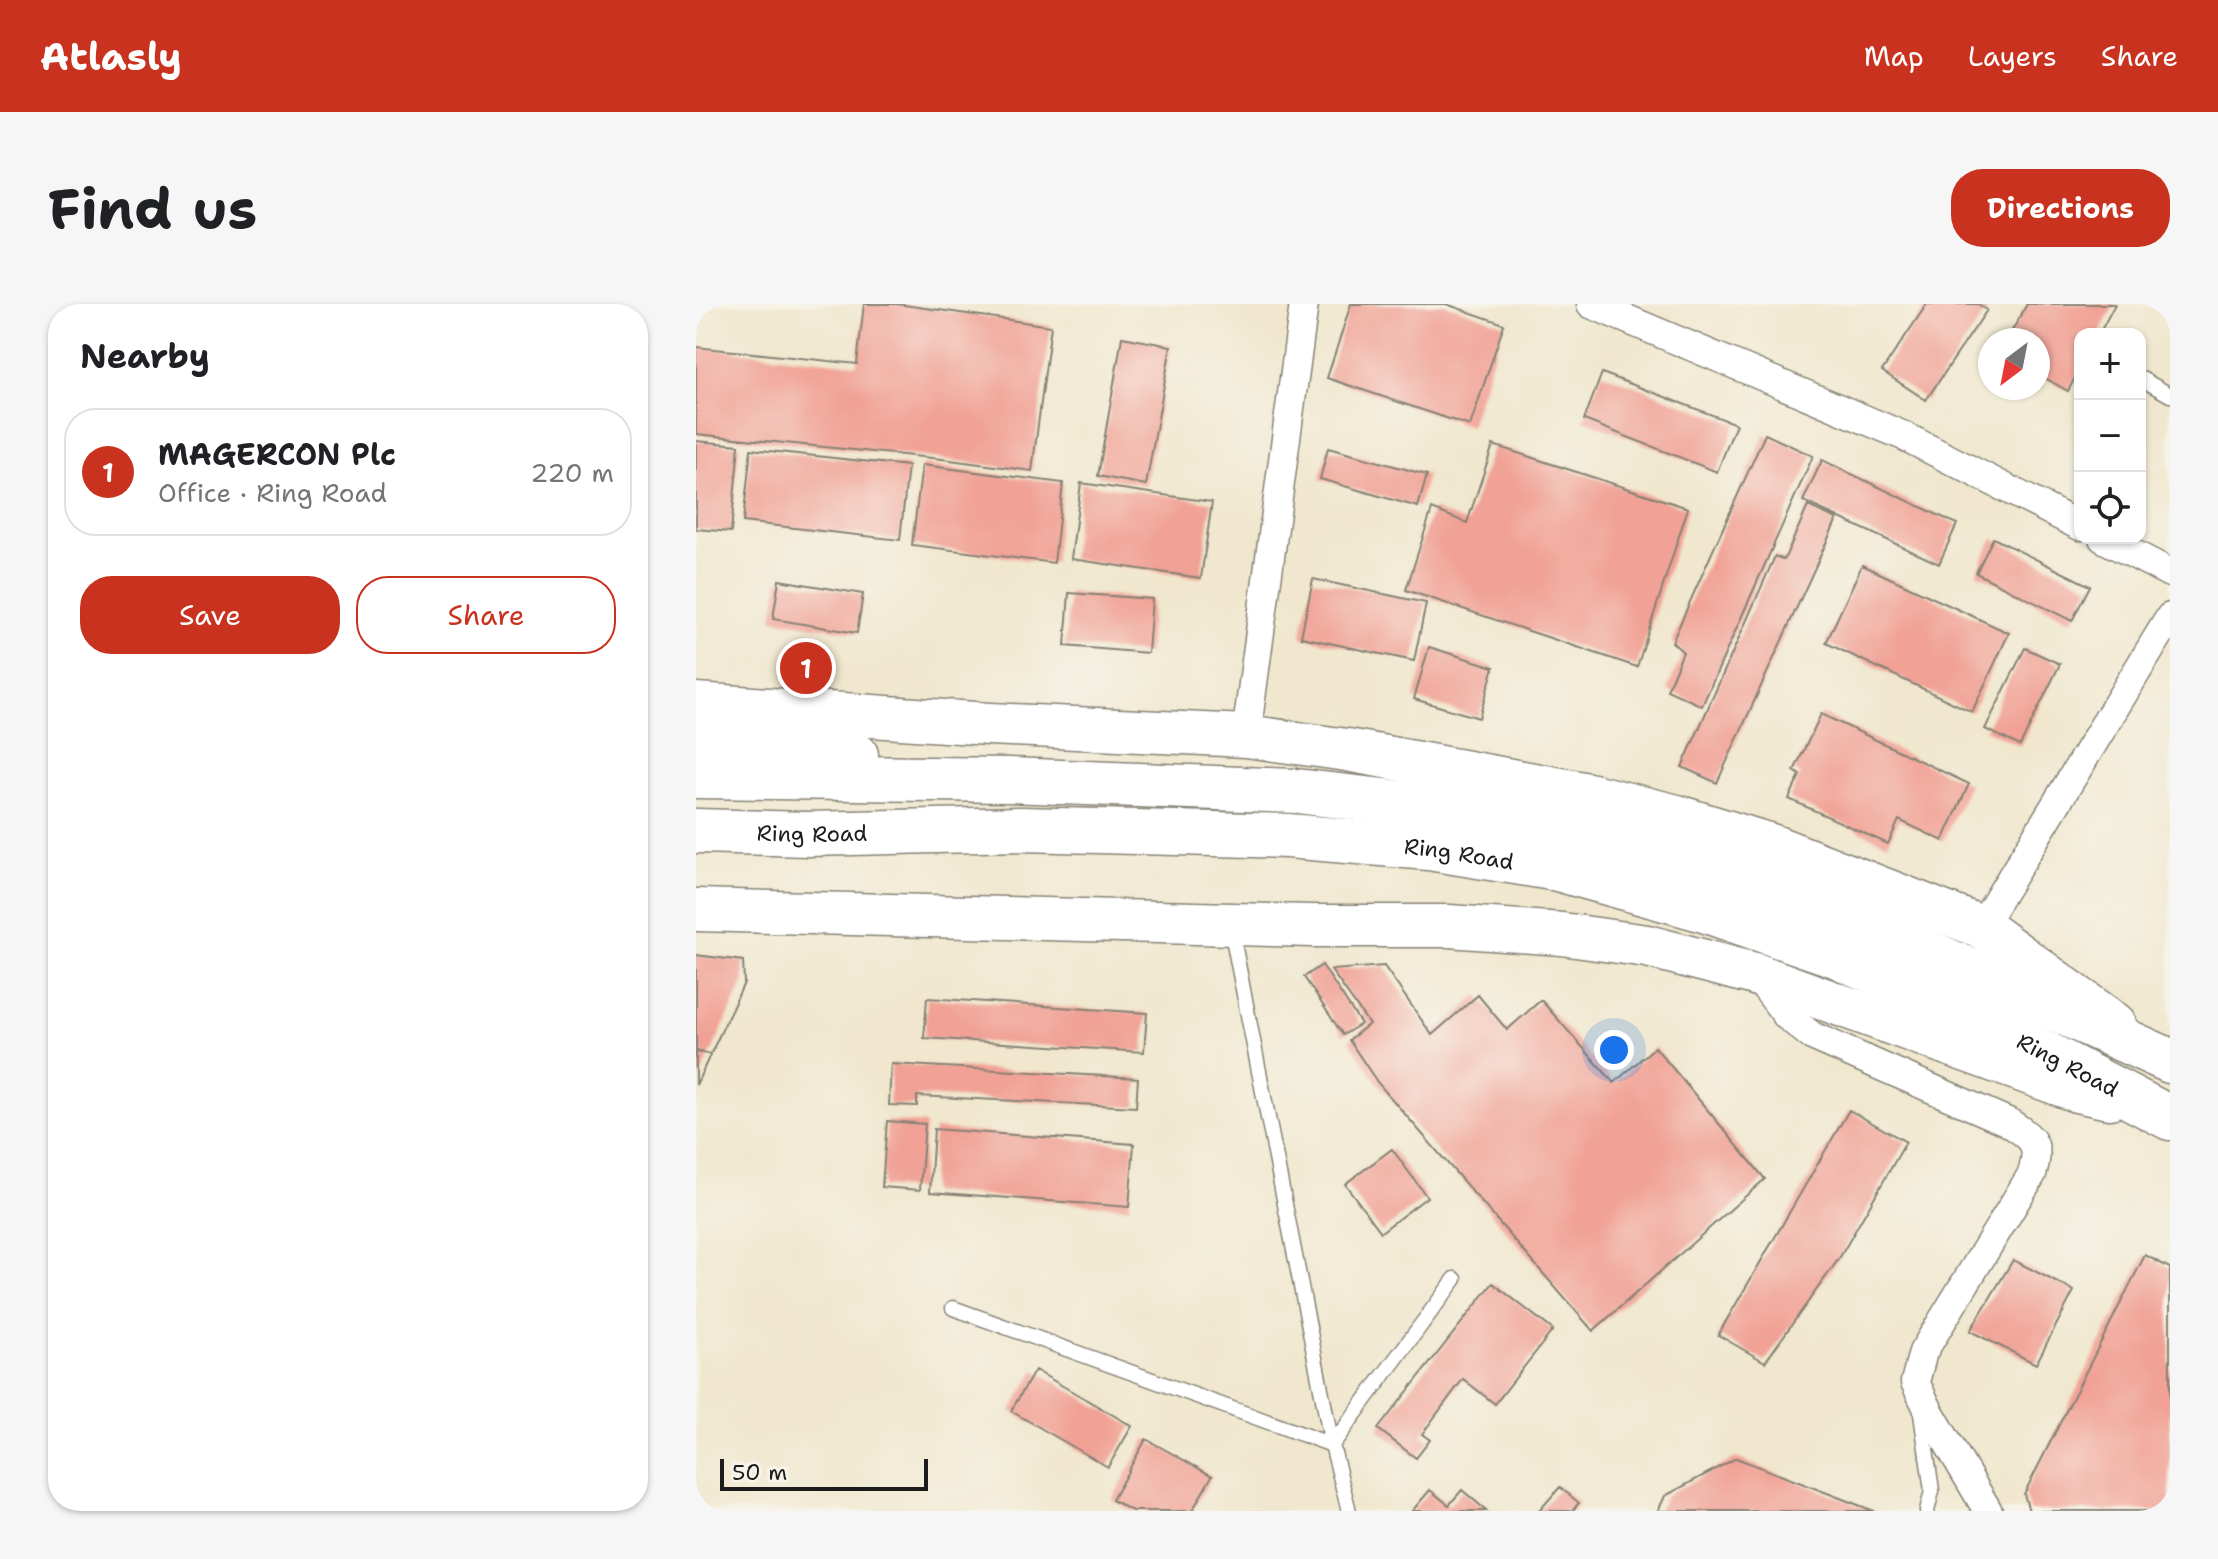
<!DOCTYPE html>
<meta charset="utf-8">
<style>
:root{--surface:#fff;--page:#f6f6f6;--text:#202124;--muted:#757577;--line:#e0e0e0;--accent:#c8321e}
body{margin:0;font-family:"Shantell Sans",sans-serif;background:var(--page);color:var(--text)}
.controls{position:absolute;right:24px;top:24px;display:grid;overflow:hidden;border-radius:16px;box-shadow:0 2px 6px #0004}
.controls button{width:72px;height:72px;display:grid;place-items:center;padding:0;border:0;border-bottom:2px solid var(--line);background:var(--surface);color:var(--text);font:40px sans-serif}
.compass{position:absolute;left:1282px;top:24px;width:72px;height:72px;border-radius:50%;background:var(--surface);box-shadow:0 2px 6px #0004;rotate:212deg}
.scale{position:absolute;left:24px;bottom:20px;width:208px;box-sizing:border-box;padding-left:8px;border:4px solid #1c1c1c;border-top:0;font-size:22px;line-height:28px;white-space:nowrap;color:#1c1c1c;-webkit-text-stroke:6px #f7f3e8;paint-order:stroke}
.you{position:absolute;left:918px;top:746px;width:28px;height:28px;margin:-20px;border:6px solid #fff;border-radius:50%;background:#1a73e8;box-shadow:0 0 0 12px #1a73e833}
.badge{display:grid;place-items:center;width:52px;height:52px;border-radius:50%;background:var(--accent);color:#fff;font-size:26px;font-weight:700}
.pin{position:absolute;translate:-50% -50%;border:4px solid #fff;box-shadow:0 2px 8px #0006}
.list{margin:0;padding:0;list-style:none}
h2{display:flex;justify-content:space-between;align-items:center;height:104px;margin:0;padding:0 32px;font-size:34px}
h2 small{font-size:26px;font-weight:400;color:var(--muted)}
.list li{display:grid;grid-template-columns:52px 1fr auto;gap:24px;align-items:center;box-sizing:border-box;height:128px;margin:0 16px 16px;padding:0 16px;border:2px solid var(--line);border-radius:32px}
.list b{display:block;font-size:30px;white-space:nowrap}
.list p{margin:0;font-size:26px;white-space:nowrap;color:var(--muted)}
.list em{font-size:26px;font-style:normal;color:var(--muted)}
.actions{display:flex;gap:16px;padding:24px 32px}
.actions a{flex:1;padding:18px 0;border:2px solid var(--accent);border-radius:32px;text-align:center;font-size:28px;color:var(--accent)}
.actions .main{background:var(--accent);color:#fff}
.icon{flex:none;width:44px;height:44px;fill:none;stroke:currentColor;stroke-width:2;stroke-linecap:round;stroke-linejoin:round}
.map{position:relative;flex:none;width:1474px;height:1207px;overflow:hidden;border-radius:32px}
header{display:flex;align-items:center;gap:48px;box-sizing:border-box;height:112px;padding:0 40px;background:var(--accent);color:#fff}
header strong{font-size:38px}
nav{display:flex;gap:44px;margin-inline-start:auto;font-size:28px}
.intro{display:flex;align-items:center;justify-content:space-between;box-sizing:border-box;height:192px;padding:0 48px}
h1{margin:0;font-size:56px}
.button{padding:20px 36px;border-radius:32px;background:var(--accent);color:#fff;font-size:28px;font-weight:700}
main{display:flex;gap:48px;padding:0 48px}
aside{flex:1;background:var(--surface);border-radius:32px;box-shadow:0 2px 6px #0004}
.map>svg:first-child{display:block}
.building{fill:#f1a195}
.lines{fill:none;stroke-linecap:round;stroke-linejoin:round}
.lane-casing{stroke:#868275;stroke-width:17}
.street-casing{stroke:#868275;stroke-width:31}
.secondary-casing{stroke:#868275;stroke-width:45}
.highway-casing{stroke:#868275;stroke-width:47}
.lane{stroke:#fff;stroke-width:14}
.street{stroke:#fff;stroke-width:28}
.secondary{stroke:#fff;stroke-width:42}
.highway{stroke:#fff;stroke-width:44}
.labels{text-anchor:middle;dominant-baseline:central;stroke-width:7;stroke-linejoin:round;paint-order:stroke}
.street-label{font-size:22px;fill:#1c1c1c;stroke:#f7f3e8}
</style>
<header>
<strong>Atlasly</strong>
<nav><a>Map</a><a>Layers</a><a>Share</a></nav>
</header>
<div class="intro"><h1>Find us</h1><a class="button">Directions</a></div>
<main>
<aside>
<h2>Nearby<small></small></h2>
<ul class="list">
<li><span class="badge">1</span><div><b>MAGERCON Plc</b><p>Office · Ring Road</p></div><em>220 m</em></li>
</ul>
<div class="actions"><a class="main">Save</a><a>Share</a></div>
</aside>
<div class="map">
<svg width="1474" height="1207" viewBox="0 0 1474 1207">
<rect width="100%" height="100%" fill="#f7f3e8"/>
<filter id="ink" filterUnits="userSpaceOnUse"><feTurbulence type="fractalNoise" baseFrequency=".0125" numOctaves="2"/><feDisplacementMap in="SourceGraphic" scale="16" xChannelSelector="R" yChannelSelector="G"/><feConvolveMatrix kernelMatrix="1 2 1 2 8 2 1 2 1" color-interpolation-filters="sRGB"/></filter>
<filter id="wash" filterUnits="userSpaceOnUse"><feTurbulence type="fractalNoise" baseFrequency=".006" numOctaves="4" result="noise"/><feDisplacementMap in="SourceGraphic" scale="32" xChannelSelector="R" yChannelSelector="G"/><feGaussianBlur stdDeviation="1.8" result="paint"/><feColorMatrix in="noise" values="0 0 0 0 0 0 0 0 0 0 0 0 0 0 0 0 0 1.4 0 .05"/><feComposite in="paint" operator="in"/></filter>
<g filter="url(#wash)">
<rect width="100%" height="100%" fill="#f0e7ce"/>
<g id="blocks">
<path class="building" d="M168,0H201L355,22L336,167L246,155L0,130V43L161,60Z
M655,0H750L808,20L774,122L631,74Z
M1231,0H1282L1291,6L1230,96L1186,67Z
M1331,0H1419L1403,30H1384V64L1372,87L1342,70V36H1311Z
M426,33L475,42L450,181L402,172Z
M906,69L1040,120L1021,168L888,116Z
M1069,130L1117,152L1006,402L971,386L987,348L976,338Z
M0,137L43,141L35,228L0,225Z
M797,141L992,204L941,363L710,286L736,205L771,219Z
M632,144L731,171L722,203L624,175Z
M55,145L212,162L204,236L47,218Z
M1126,156L1261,220L1243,260L1107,197Z
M226,161L367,179L358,259L216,241Z
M385,179L516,198L505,274L375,255Z
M1112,202L1141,215L1021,479L986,463L1079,252L1088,256Z
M1297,234L1394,282L1376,317L1280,269Z
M1166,261L1313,329L1276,408L1130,339Z
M617,275L730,299L718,357L605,333Z
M83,276L167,290L161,329L77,315Z
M373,289L456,295L452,349L369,342Z
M733,343L798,363L783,414L718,395Z
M1329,344L1364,360L1324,442L1289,425Z
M1125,410L1273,480L1247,537L1203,516L1192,540L1093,495L1104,471L1098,467Z
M0,651L47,657L48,679L0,781V748L14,750L0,747Z
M626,661L665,720L647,731L608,673Z
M688,662L736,731L782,691L811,726L845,696L918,779L959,743L1069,875L897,1027L681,778L653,736L673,720L635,666Z
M231,694L451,709L448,748L228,734Z
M195,760L442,774L440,803L221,792V802L193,801Z
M1153,806L1210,838L1144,953L1069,1058L1022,1031Z
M191,817L229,820L224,886L186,883Z
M238,825L438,840L433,903L234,888Z
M696,845L731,893L685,928L649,880Z
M1449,951L1474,964V1207H1333L1328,1190Z
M1317,956L1378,987L1340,1060L1274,1027Z
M797,979L857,1026L799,1100L767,1075L726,1130L734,1136L720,1154L682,1125Z
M339,1066L436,1122L412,1163L315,1107Z
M450,1135L516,1172L496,1207H436L416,1196Z
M1040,1154L1178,1207H962L969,1192Z
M864,1183L883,1199L876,1207H843Z
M734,1186L753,1201L766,1186L791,1207H716Z"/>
</g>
</g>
<g filter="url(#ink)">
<use href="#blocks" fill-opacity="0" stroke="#868275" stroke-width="2"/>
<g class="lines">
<g class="lane-casing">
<path id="lane" d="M1444,74L1474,91
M535,624L636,1141L653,1207
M257,1004L636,1141
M1225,1110L1236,1187L1231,1207
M636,1141L759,975"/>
</g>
<g class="street-casing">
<path id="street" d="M895,0L1208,132L1384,222
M1407,234L1474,269
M550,432L608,0
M1285,623L1474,313
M1060,671L1091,712L1116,732L1312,818C1337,834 1345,839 1336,870L1227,1048L1219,1078L1233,1107L1292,1207"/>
</g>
<g class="secondary-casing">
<path id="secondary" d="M0,400L293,420L550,432L651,446L892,490L981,512L1075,541L1285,623L1419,720
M0,606L617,622H753L866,630L951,642L1059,670L1381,787L1413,794"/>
</g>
<g class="highway-casing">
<g id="highway">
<path d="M0,435L82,440L160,451"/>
<path d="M0,472L313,476L600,487L749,504L862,525L1016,564L1155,613L1474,757"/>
<path id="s1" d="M0,527L112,530L325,525L592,532L733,544L862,565L1005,605L1142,652L1276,711L1474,814"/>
</g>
</g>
<use href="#lane" class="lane"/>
<use href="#street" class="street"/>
<use href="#secondary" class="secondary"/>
<use href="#highway" class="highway"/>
</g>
</g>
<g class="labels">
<g class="street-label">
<text stroke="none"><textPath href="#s1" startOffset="116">Ring Road</textPath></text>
<text stroke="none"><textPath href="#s1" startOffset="764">Ring Road</textPath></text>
<text stroke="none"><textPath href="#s1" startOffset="1412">Ring Road</textPath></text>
</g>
</g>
</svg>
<div class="controls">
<button>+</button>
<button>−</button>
<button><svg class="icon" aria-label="locate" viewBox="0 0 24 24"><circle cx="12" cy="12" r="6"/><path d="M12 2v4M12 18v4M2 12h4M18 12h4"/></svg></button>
</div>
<svg class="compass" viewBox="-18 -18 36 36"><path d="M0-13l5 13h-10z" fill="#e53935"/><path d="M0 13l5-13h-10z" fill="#757577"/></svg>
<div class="scale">50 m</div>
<div class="you"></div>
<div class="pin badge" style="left:110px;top:364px">1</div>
</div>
</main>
